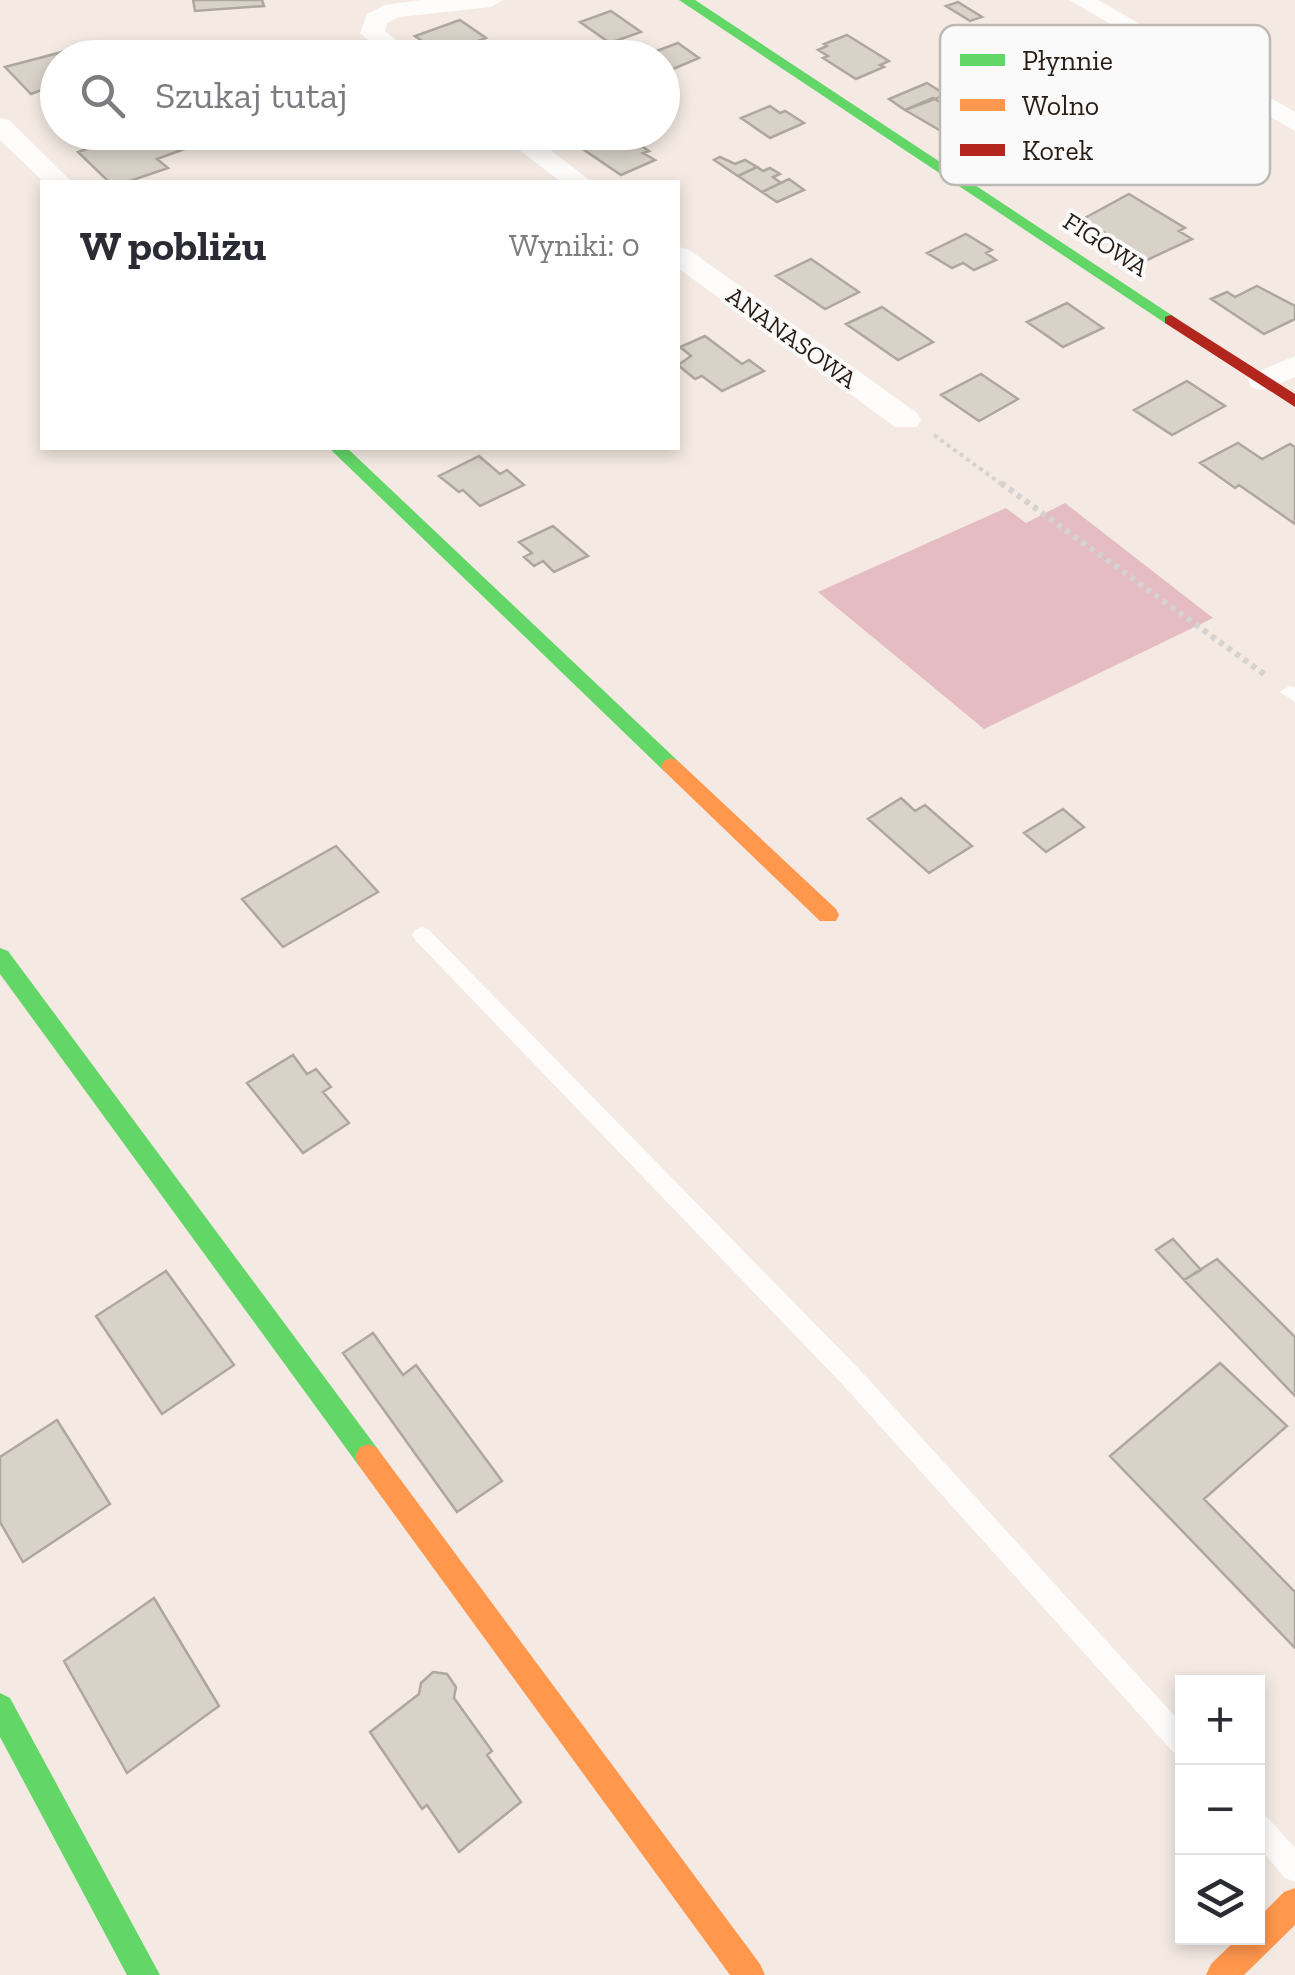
<!DOCTYPE html>
<html lang="pl">
<meta charset="utf-8">
<style>
:root{--surface:#fff;--page:#f7f7f7;--text:#2b2b33;--muted:#7c7c81;--line:#e1e1e2}
body{margin:0;font-family:"Zilla Slab",serif;background:var(--page);color:var(--text)}
.controls{position:absolute;right:30px;bottom:30px;display:grid;overflow:hidden;border-radius:0px;box-shadow:0 5px 15px #0003}
.controls button{width:90px;height:90px;display:grid;place-items:center;padding:0;border:0;border-bottom:2px solid var(--line);background:var(--surface);color:var(--text);font:50px sans-serif}
.list{margin:0;padding:0;list-style:none}
h2{display:flex;justify-content:space-between;align-items:center;height:130px;margin:0;padding:0 40px;font-size:42px}
h2 small{font-size:32px;font-weight:400;color:var(--muted)}
.icon{flex:none;width:55px;height:55px;fill:none;stroke:currentColor;stroke-width:2;stroke-linecap:round;stroke-linejoin:round}
.map{position:relative;flex:none;width:1295px;height:1975px;overflow:hidden}
.search{position:absolute;background:var(--surface);box-shadow:0 5px 15px #0003;left:40px;top:40px;width:640px;height:110px;display:flex;align-items:center;gap:25px;box-sizing:border-box;padding:0 35px;border-radius:55px;color:var(--muted);font-size:38px}
.panel{position:absolute;background:var(--surface);box-shadow:0 5px 15px #0003;left:40px;top:180px;width:640px;height:270px;border-radius:0px}
.map>svg:first-child{display:block}
.forest{fill:#e4bcc1}
.building{fill:#d8d2c9;stroke:#afa79f;stroke-width:2.5}
.lines{fill:none;stroke-linecap:round;stroke-linejoin:round}
.path-far1{stroke:#d5d2cf;stroke-width:4;stroke-dasharray:4 4;stroke-linecap:butt}
.path{stroke:#d5d2cf;stroke-width:6;stroke-dasharray:5 5;stroke-linecap:butt}
.lane{fill:#fdfcfb;fill-rule:evenodd}
.street{fill:#fdfcfb;fill-rule:evenodd}
.fast{fill:#63d668;fill-rule:evenodd}
.slow{fill:#ff974d;fill-rule:evenodd}
.jam{fill:#b3261e;fill-rule:evenodd}
.labels{text-anchor:middle;dominant-baseline:central;stroke-width:8;stroke-linejoin:round;paint-order:stroke}
.far-street-label{font-size:25px;fill:#281d14;stroke:#fafafa}
.key{fill:#fafafa;stroke:#bbb8b5;stroke-width:2.5}
.key-label{font-size:28px;fill:#281d14}
</style>
<div class="map">
<svg width="1295" height="1975" viewBox="0 0 1295 1975">
<rect width="100%" height="100%" fill="#f4eae3"/>
<path class="forest" d="M1065,503L1213,618L984,729L818,592L1006,508L1026,523Z"/>
<path class="building" d="M193,0H262L264,6L195,11Z
M958,2L982,17L970,21L946,6Z
M611,11L641,32L610,43L580,22Z
M460,20L486,38L442,55L415,36Z
M847,35L889,61L880,65L884,67L856,79L823,58L828,56L818,50L827,46L824,44Z
M678,43L699,58L666,72L662,58L643,56Z
M66,51L74,58H58V72L52,74L58,84L31,94L5,67Z
M927,83L946,95L905,110L889,99Z
M933,98L956,112L964,108L983,120L948,135L905,110Z
M770,106L780,113L785,111L804,123L770,138L741,118Z
M136,132H189L201,143L157,159L168,168L127,182H109L78,152Z
M622,133L649,151L643,153L655,160L621,175L584,150Z
M720,157L735,164L745,160L757,167L738,176L714,160Z
M757,167L763,171L770,168L780,174L773,177L781,183L762,192L738,176Z
M789,179L804,190L777,202L762,192Z
M1129,194L1185,228L1179,231L1192,239L1147,260L1083,219Z
M966,234L992,250L986,253L996,260L974,270L963,263L952,268L927,253Z
M811,259L859,292L825,309L776,276Z
M1257,286L1295,306V319L1264,334L1211,299L1227,292L1235,297Z
M1067,303L1103,328L1063,347L1027,322Z
M882,307L933,342L898,360L846,324Z
M705,336L742,364L749,360L764,371L722,391L702,376L695,379L678,365L691,356L680,347Z
M981,374L1018,399L979,421L941,395Z
M1187,381L1225,406L1172,435L1134,410Z
M1238,443L1262,459L1290,444L1295,447V524L1239,485L1235,488L1200,463Z
M479,456L500,474L507,470L524,485L480,506L463,490L459,492L439,476Z
M553,526L588,556L554,572L543,561L534,566L524,557L532,553L519,542Z
M901,798L915,811L925,805L972,846L929,873L868,819Z
M1063,809L1084,827L1046,852L1024,833Z
M336,846L378,892L283,947L242,899Z
M293,1055L307,1074L316,1069L331,1087L323,1092L349,1123L303,1153L247,1083Z
M1173,1239L1201,1270L1184,1280L1156,1250Z
M1217,1259L1295,1337V1396L1184,1280Z
M166,1271L234,1365L162,1414L96,1316Z
M373,1333L403,1375L416,1365L502,1481L457,1512L343,1353Z
M1220,1363L1287,1426L1204,1499L1295,1592V1648L1110,1456Z
M57,1420L110,1504L23,1562L0,1522V1457Z
M154,1598L219,1706L127,1773L64,1661Z
M433,1672L447,1674L456,1687L454,1698L492,1751L487,1755L521,1802L459,1852L427,1805L422,1809L370,1732L419,1694L421,1683Z"/>
<g class="lines">
<path class="path-far1" d="M934,435L1004,486"/>
<path class="path" d="M1001,483L1268,677"/>
<path class="lane" d="M1289,686L1295,687V702L1280,692Z
M422,927L429,930L860,1370L1182,1724V1756L1173,1752L844,1386L415,940L412,935L415,930Z
M1258,1813L1267,1817L1295,1848V1882L1285,1878L1258,1846Z"/>
<path class="street" d="M421,0H503L491,7L399,17L387,23L385,31L417,58H389L360,33L367,14L385,5Z
M1069,0H1098L1295,112V131Z
M0,118L9,120L72,182H44L0,140Z
M496,132H527L592,182H561Z
M678,247L688,249L917,413L921,420L917,427H895L678,268Z
M1295,356V377L1263,390L1252,388L1248,381L1252,374Z"/>
<path class="fast" d="M679,0H695L1179,320L1165,323Z
M329,448H347L678,761L681,766L678,771H664Z
M0,948L8,951L377,1448L381,1457L377,1466L368,1470L359,1466L0,974Z
M0,1693L10,1698L160,1975H127L0,1737Z"/>
<path class="slow" d="M671,758L678,761L836,909L839,915L836,921H820L664,771L661,766L664,761Z
M368,1444L377,1448L760,1964L765,1975H730L359,1466L355,1457L359,1448Z
M1295,1888V1925L1244,1975H1206L1211,1964L1238,1938H1258V1918L1284,1892Z"/>
<path class="jam" d="M1171,315L1295,394V407L1165,323V317Z"/>
</g>
<g class="labels">
<g class="far-street-label">
<text transform="translate(1106 244) rotate(33)">FIGOWA</text>
<text transform="translate(792 337) rotate(36)">ANANASOWA</text>
</g>
</g>
<rect x="940" y="25" width="330" height="160" rx="15" class="key"/>
<rect x="960" y="54" width="45" height="12" fill="#63d668"/>
<rect x="960" y="99" width="45" height="12" fill="#ff974d"/>
<rect x="960" y="144" width="45" height="12" fill="#b3261e"/>
<g class="key-label">
<text x="1022" y="70">Płynnie</text>
<text x="1022" y="115">Wolno</text>
<text x="1022" y="160">Korek</text>
</g>
</svg>
<div class="controls">
<button>+</button>
<button>−</button>
<button><svg class="icon" aria-label="layers" viewBox="0 0 24 24"><path d="M12 4l9 5-9 5-9-5zM3 14l9 5 9-5"/></svg></button>
</div>
<div class="search"><svg class="icon" aria-label="search" viewBox="0 0 24 24"><circle cx="10" cy="10" r="6"/><path d="M15 15l6 6"/></svg>Szukaj tutaj</div>
<section class="panel">
<h2>W pobliżu<small>Wyniki: 0</small></h2>
<ul class="list">
</ul>
</section>
</div>
